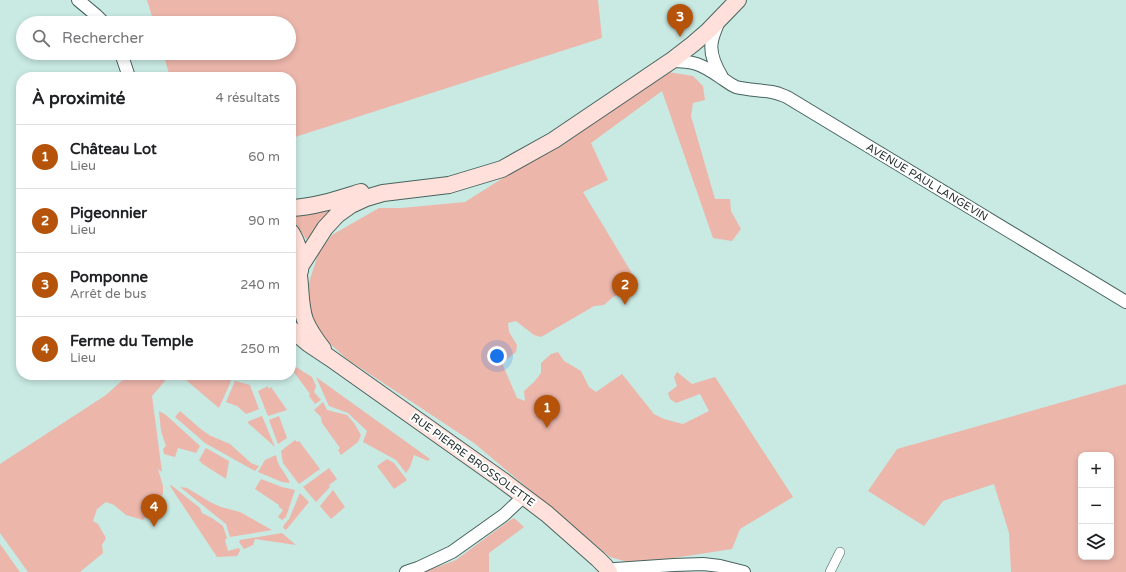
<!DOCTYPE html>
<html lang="fr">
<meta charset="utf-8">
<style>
:root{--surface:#fff;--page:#f6f6f6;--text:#202124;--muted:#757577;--line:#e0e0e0;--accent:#b45309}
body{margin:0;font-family:"Varela Round",sans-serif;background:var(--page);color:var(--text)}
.controls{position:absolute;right:12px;bottom:12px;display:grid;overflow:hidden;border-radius:8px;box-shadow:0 2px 6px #0003}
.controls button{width:36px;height:36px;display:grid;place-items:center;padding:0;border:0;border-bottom:1px solid var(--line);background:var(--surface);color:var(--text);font:20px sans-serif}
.you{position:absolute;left:497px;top:356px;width:14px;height:14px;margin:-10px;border:3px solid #fff;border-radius:50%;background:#1a73e8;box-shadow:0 0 0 6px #1a73e833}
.badge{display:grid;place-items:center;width:26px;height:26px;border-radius:50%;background:var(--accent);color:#fff;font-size:13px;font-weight:700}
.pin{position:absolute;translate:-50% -33px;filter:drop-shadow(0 1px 2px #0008)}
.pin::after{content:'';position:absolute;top:21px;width:14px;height:12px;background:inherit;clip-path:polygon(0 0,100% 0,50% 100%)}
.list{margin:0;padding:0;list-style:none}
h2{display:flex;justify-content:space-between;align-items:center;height:52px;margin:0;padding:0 16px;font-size:17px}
h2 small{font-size:13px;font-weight:400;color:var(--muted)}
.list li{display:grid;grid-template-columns:26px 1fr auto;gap:12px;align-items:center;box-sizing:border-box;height:64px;padding:0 16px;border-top:1px solid var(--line)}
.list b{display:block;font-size:15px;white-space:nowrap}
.list p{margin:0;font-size:13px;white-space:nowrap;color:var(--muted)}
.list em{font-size:13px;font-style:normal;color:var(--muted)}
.icon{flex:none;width:22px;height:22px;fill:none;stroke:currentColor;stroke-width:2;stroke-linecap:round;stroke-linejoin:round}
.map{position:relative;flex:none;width:1126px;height:572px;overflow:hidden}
.search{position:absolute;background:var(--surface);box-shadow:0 2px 6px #0003;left:16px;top:16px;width:280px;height:44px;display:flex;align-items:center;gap:10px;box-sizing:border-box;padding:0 14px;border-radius:22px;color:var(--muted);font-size:15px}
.panel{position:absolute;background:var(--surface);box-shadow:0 2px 6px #0003;left:16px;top:72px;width:280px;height:308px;border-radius:16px}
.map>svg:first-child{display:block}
.green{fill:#ecb6ab;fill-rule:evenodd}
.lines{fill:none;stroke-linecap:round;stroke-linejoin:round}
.pedestrian-casing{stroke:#47645f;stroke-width:10}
.minor-casing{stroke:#47645f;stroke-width:14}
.secondary-casing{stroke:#47645f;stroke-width:18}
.pedestrian{stroke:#fff;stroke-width:9}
.minor{stroke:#fff;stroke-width:12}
.secondary{stroke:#ffe0da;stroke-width:16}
.labels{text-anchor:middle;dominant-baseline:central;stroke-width:4;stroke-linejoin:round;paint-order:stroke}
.street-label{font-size:11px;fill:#25312f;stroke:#fff}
</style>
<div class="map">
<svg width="1126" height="572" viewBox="0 0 1126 572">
<rect width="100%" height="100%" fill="#c9e9e3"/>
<path class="green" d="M147,0H598L602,38L292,138L291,137V77H170L163,53H289V23H154Z
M668,72L693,76L703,86L705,100L693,103L691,116L715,199H730L731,211L741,229L732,241L713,238L662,91L591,143L608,180L583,192L639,285L613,297L604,305L594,306L589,309L541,337L534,335L516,321L508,323L509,332L517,345L516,352L502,363L517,398L525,401L524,391L534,382L541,373V363L551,354L558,352L564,361L581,371L589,387L596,392L622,374L654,414L664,419L683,424L709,411L700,394L676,403L670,399L668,393L677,386L674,377L677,372L692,384L715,377L793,497L740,529L732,549L635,564L610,557L474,443L347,359L327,341L311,321L305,297L311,276L319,252L332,235L379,208H401L465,202L552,147Z
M329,207L332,211L309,239H306L291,217Z
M291,364L312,377L316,386L314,392L321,400L315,404L309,396L310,394L293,371Z
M128,375H170L152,396L162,472L158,469L163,486V494L143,520L126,515L114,505L106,502L97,509L93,521L98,524L106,538L102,545L103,553L80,572H28L0,533V464L106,395Z
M180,375H223L231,381L219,408Z
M316,377L430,459L428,461L414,455L410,467L406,473L396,460L363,442L367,431L348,413L329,406Z
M235,381L250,385L259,409L246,414L237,406L226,402Z
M1126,384V572H1011L1009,533L994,484L943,501L924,526L868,491L897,449ZM1081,455H1111V557H1081Z
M268,386V389L271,387L287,410L268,416L258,391Z
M323,402L327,410L347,415L354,423L361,435L358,442L341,455L338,450L340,448L322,423L321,417L314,410Z
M159,411L166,415L200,446L196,453L178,448L175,457L164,454L163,449L166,446L161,431Z
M180,411L202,430L211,436L230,444L251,463L259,466L255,471L205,443L175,417Z
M262,416L275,447L248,423L249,421Z
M279,416L287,438L278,444L269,420Z
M295,440L297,442L299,441L320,469L299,484L283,463L281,451Z
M206,448L229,461L226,479L201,463V462L199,460Z
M276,455C278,468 285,471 290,483L282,482L258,472L265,460Z
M387,459L394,463L407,480L394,489L377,466Z
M329,468L337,479L329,485L330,487L316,502L303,487Z
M261,479L282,487L295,490L286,517L282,520L278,517L283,510L279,507V505L255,489Z
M171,485L200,508L202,513L212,518L223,526L227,538L225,540L228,551L239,548L240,551L237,556L217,557L170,486Z
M180,487L187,488L210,502L221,507L240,512L272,530L230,537L226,524Z
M333,490L345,507L331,519L320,506Z
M300,493L309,502L286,530L283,528L284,525L289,519Z
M514,518L524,527L489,553V572H424L456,560L503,525Z
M282,533L296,545L255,539L253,545L244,549L239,542L240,540Z
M0,544L20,572H0Z"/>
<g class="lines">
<g class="pedestrian-casing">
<path id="pedestrian" d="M830,572L840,552"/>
</g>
<g class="minor-casing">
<path id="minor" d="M78,0L96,15L104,23
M718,23C716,29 713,35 712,41C709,54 716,67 722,77
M121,53L129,77
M671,61C694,61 701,64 720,77C725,80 729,84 736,87C747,90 760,90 772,92C778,93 782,95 787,97L1126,302
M406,572L418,568L452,552L504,515L524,496
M609,572L615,569L674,565L703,564L720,566L744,572"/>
</g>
<g class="secondary-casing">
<path id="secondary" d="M291,208C315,207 338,199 361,192
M291,232C298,243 302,258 300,271
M300,267L325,228L337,215L351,205L366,198L383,193L449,185L502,169L554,140L671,61L693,44L708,31L738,0
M299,276C301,290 300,306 305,320C309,330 316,340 323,349
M291,329L309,344L330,358L502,480L547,514L598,559L605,566L609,572"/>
</g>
<use href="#pedestrian" class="pedestrian"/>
<use href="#minor" class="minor"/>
<use href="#secondary" class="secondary"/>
</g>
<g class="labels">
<g class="street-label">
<text transform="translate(927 182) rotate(31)">AVENUE PAUL LANGEVIN</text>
<text transform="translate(473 460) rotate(36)">RUE PIERRE BROSSOLETTE</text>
</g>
</g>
</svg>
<div class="controls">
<button>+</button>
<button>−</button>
<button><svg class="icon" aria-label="layers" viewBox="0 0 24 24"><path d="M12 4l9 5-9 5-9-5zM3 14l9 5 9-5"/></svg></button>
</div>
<div class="you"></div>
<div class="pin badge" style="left:547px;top:428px">1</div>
<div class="pin badge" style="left:625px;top:305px">2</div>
<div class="pin badge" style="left:680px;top:37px">3</div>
<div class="pin badge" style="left:154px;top:527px">4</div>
<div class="search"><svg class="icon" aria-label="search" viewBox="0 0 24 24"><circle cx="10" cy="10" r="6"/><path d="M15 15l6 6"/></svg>Rechercher</div>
<section class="panel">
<h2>À proximité<small>4 résultats</small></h2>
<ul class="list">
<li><span class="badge">1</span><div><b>Château Lot</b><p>Lieu</p></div><em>60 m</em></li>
<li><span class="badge">2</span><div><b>Pigeonnier</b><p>Lieu</p></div><em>90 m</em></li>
<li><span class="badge">3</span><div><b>Pomponne</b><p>Arrêt de bus</p></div><em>240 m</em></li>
<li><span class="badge">4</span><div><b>Ferme du Temple</b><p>Lieu</p></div><em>250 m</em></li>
</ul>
</section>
</div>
